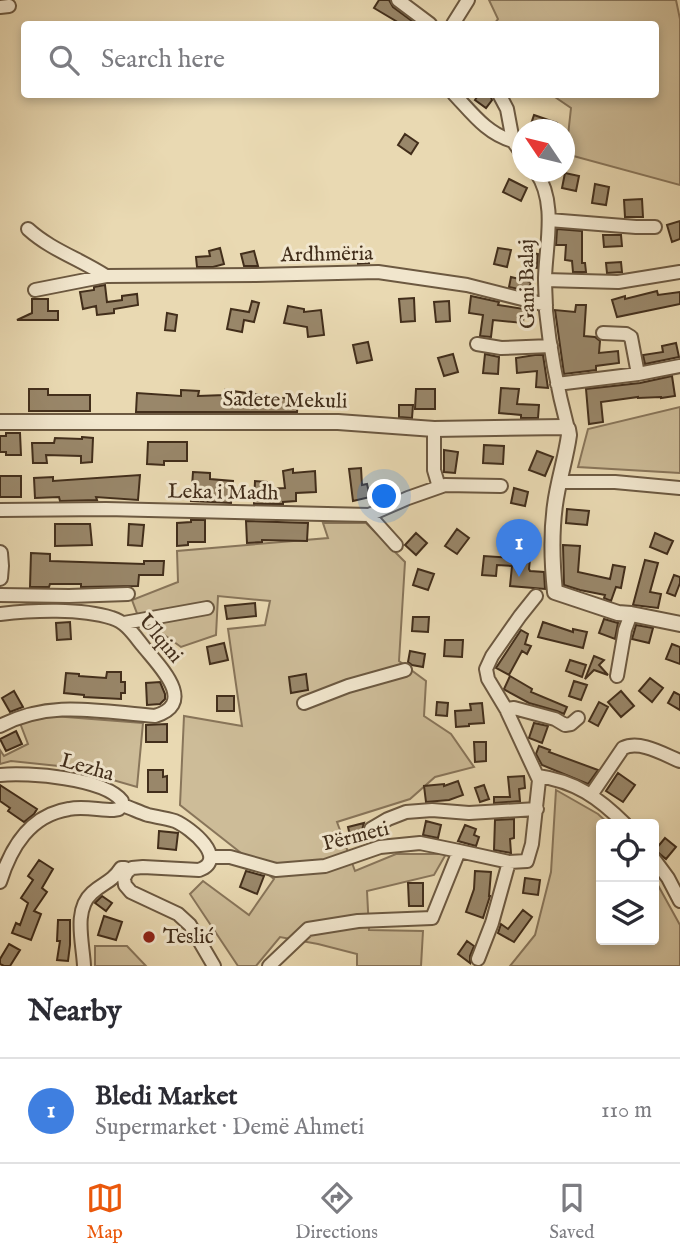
<!DOCTYPE html>
<meta charset="utf-8">
<style>
:root{--surface:#fff;--page:#f2f2f3;--text:#2b2b33;--muted:#7c7c81;--line:#e1e1e2;--accent:#ea580c}
body{margin:0;font-family:"IM FELL English",serif;background:var(--page);color:var(--text)}
.controls{position:absolute;right:21px;bottom:21px;display:grid;overflow:hidden;border-radius:7px;box-shadow:0 4px 10px #0003}
.controls button{width:63px;height:63px;display:grid;place-items:center;padding:0;border:0;border-bottom:2px solid var(--line);background:var(--surface);color:var(--text);font:35px sans-serif}
.compass{position:absolute;left:512px;top:119px;width:63px;height:63px;border-radius:50%;background:var(--surface);box-shadow:0 4px 10px #0003;rotate:305deg}
.you{position:absolute;left:385px;top:497px;width:24px;height:24px;margin:-18px;border:5px solid #fff;border-radius:50%;background:#1a73e8;box-shadow:0 0 0 10px #1a73e833}
.badge{display:grid;place-items:center;width:46px;height:46px;border-radius:50%;background:var(--accent);color:#fff;font-size:23px;font-weight:700}
.pin{position:absolute;translate:-50% -58px;filter:drop-shadow(0 2px 4px #0008)}
.pin::after{content:'';position:absolute;top:37px;width:24px;height:21px;background:inherit;clip-path:polygon(0 0,100% 0,50% 100%)}
.list{margin:0;padding:0;list-style:none}
h2{display:flex;justify-content:space-between;align-items:center;height:91px;margin:0;padding:0 28px;font-size:30px}
h2 small{font-size:23px;font-weight:400;color:var(--muted)}
.list li{display:grid;grid-template-columns:46px 1fr auto;gap:21px;align-items:center;box-sizing:border-box;height:105px;padding:0 28px;border-top:2px solid var(--line)}
.list b{display:block;font-size:26px;white-space:nowrap}
.list p{margin:0;font-size:23px;white-space:nowrap;color:var(--muted)}
.list em{font-size:23px;font-style:normal;color:var(--muted)}
.icon{flex:none;width:38px;height:38px;fill:none;stroke:currentColor;stroke-width:2;stroke-linecap:round;stroke-linejoin:round}
.map{position:relative;flex:none;width:680px;height:966px;overflow:hidden}
.search{position:absolute;background:var(--surface);box-shadow:0 4px 10px #0003;left:21px;right:21px;top:21px;height:77px;display:flex;align-items:center;gap:18px;box-sizing:border-box;padding:0 24px;border-radius:7px;color:var(--muted);font-size:26px}
.sheet{height:196px;background:var(--surface)}
nav{display:flex;justify-content:space-around;align-items:center;box-sizing:border-box;height:98px;border-top:2px solid var(--line);background:var(--surface);font-size:19px;color:var(--muted)}
nav a{display:grid;justify-items:center;gap:4px}
nav .on{color:var(--accent)}
.map>svg:first-child{display:block}
.green{fill:#cdbc98;stroke:#88755a;stroke-width:2}
.building{fill:#99876a;stroke:#422e1b;stroke-width:2}
.lines{fill:none;stroke-linecap:round;stroke-linejoin:round}
.minor-casing{stroke:#6c5941;stroke-width:16}
.tertiary-casing{stroke:#6c5941;stroke-width:18}
.minor{stroke:#f1e6cd;stroke-width:12}
.tertiary{stroke:#f1e6cd;stroke-width:14}
.poi-dot{fill:#8f2418;stroke:#f1e6cd;stroke-width:2.5}
.labels{text-anchor:middle;dominant-baseline:central;stroke-width:6;stroke-linejoin:round;paint-order:stroke}
.street-label{font-size:21px;fill:#422e1b;stroke:#f1e6cd}
.poi-label{font-size:21px;fill:#422e1b;stroke:#f1e6cd;text-anchor:start}
</style>
<div class="map">
<svg width="680" height="966" viewBox="0 0 680 966">
<rect width="100%" height="100%" fill="#e9d9b2"/>
<filter id="stains"><feTurbulence type="fractalNoise" baseFrequency=".00286" numOctaves="4"/><feColorMatrix values="0 0 0 0 .2 0 0 0 0 .09 0 0 0 0 .02 0 0 0 .5 -.17"/></filter>
<radialGradient id="worn" r=".72"><stop offset=".6" stop-color="#630" stop-opacity="0"/><stop offset="1" stop-color="#630" stop-opacity=".3"/></radialGradient>
<path class="green" d="M489,0H676L680,19V185L566,154L571,108L552,95L656,94V24H494L498,19Z
M680,407V473L578,467L588,429Z
M323,523H366L405,562L399,661L426,681L424,716L451,734L474,767L435,777L410,799L337,822L355,871L396,854H446L434,875L367,891L369,930L423,931L421,966H357V954L318,944L280,937L256,966H238L190,894L203,881L249,915L274,879L180,805L184,716L242,726L228,629L265,625L270,601L218,596L216,635L181,647L138,616L132,600L178,582L177,551L328,538Z
M53,716L143,723L137,787L68,767L11,761L0,764V750L4,756L28,744L20,723Z
M556,790L598,814L609,824H601V940H654V878L680,925V966H510L535,935L551,872Z
M95,946H127L146,966H95Z"/>
<path class="building" d="M379,0H389L393,7L416,24H401L374,8Z
M479,94L490,95L492,100L486,108L475,100Z
M534,115L557,123L555,130H529Z
M405,134L418,143L411,154L398,145Z
M565,173L579,176L576,191L562,188Z
M509,179L527,188L521,201L503,192Z
M595,184L609,187L606,205L592,203Z
M642,199L643,217H625L624,200Z
M680,221V239L672,242L667,225Z
M557,229L582,231V263H585L586,272H573L572,261L565,260L566,245H556Z
M603,235H621L622,246L604,247Z
M220,248L224,264L213,267H197L196,257L210,256L209,251Z
M498,248L511,250L507,267L494,264Z
M254,251L258,266H244L241,254Z
M368,251L369,263L358,264L357,252Z
M528,252L538,254L537,268L525,265Z
M621,262L622,272L607,273L606,263Z
M511,277L531,282L528,291L509,287Z
M105,285L107,302L122,300V296L137,294L138,305L114,309V313L97,315L96,306L83,309L80,292L94,290V287Z
M657,291L658,295L680,292V304L617,317L612,300L625,296V299Z
M471,296L499,302L498,305L524,309L523,323L493,320L491,337L480,336L483,315L469,313Z
M414,298L415,321L401,322L399,299Z
M32,299H48V311H58V320H17L32,313Z
M252,301L259,303L254,322L244,320L242,332L227,329L231,309L249,312Z
M449,301L450,321L436,322L434,302Z
M576,305H586L584,336L595,337L600,341L599,353L618,351L619,363L596,366V370L564,374L555,310L575,312Z
M288,306L304,309V312L321,310L324,335L308,337L307,327L284,323Z
M167,313L177,315L175,331L165,330Z
M368,342L372,360L357,363L353,345Z
M676,343L679,357L645,364L643,355L663,352L662,346Z
M453,354L458,372L444,376L438,358Z
M485,354L499,357L498,374L483,373Z
M535,355H543L548,388L536,387L537,371L517,373L516,358Z
M672,376L675,396L661,398V397L638,398V397L601,402L603,422L589,424L586,389L640,383Z
M501,388L519,389L517,404L539,405L538,418H521V415L499,413Z
M29,389H48V395H90V411H29Z
M416,389H435V409H415Z
M181,390L199,391L198,396L225,395V390L298,400L297,412H136L137,393L181,396Z
M399,405H413L412,418L399,417Z
M6,433H20L21,455H6V452H0V436H6Z
M82,437L93,438L92,462L81,463V456L46,455L47,463H33L32,443H54L55,438L82,439Z
M148,442H187V461H164V465L147,464Z
M484,445L504,446L503,464L483,463Z
M444,450L458,452L455,473L444,472Z
M537,451L553,457L545,476L529,470Z
M361,468L362,485L367,484L370,497L353,501L349,469Z
M293,469V473L315,471L316,492L296,493V501L283,502V504H254L255,481L267,482V489L285,488L283,471Z
M193,472L210,473V479L233,481L231,503L191,501Z
M140,475L138,500L96,497L97,500L60,501L59,497L35,498L34,478L53,477V481Z
M0,476H21V497H0Z
M514,488L528,492L525,506L511,503Z
M567,509L589,511L587,525L566,523Z
M191,520H205V542H188V545L177,546V523L191,522Z
M246,521L308,523L307,541L262,540V542L247,543Z
M55,524H90L92,545L55,546Z
M129,524L144,525L142,546L128,545Z
M514,527L530,530L527,549H531L529,569L530,571L544,572L545,589L510,586L512,566L497,565L496,576L482,575L484,556L512,558L513,544H511Z
M457,529L469,538L457,554L445,546Z
M416,533L427,543L416,555L405,545Z
M655,533L673,541L667,554L650,547Z
M563,545L580,546L578,572L610,579L613,565L625,567L621,588L616,587L611,601L604,598L605,595L580,590L564,585Z
M31,553L50,554V561L144,564V561H164L163,575H139L138,586L81,587V584H50L49,587H30Z
M645,560L658,563L650,592L661,594L658,608L633,605Z
M418,569L434,574L428,590L413,585Z
M674,575L680,577V583L675,596L667,593Z
M255,603L256,616L227,619L225,606Z
M413,617H429L428,632L412,631Z
M604,619L618,623L615,639L599,633Z
M70,622L71,639L57,640L56,623Z
M543,622L573,632V629L587,632L583,648L538,637Z
M636,625L653,628L649,643L632,639Z
M521,630L528,634L525,644L531,646L527,654L522,651L509,675L496,668Z
M445,640H463L462,657L444,656Z
M224,643L228,660L210,664L207,647Z
M672,644L680,647V664L666,659Z
M410,651L425,654L423,667L412,665L408,662Z
M594,656L604,660L599,665L608,675L594,670L585,679Z
M570,660L586,665L582,677L566,671Z
M107,672H121V682H125V693H121V699L84,697V695L64,693L66,673L79,674V676L106,678Z
M306,674L308,690L291,693L289,677Z
M510,676L532,689L531,692L567,707L564,714L557,711L529,703L505,690L504,689Z
M650,678L663,688L652,702L639,691Z
M574,681L587,685L581,700L569,696Z
M160,682L165,694V699L160,704L147,705L146,683Z
M14,691L23,707L10,712L2,698Z
M621,691L634,706L621,717L608,702Z
M674,692L680,695V710L668,703Z
M217,696H234V711H217Z
M437,702L448,703L447,716L436,715Z
M599,702L608,707L598,726L589,721Z
M482,703L484,723L469,724V726L456,727L455,711L471,710L470,704Z
M534,723L548,726L542,743L529,738Z
M167,724V742H146V725Z
M16,731L22,744L6,751L0,739Z
M474,742H486V761L475,762Z
M539,746L550,750L549,752L598,770L588,784L542,765L536,754Z
M148,770H163V777L167,776V792H148Z
M618,773L635,785L623,802L606,791Z
M524,776L525,788L519,789L520,801L494,803V797H510L508,777Z
M458,781L463,795L449,800L426,802L424,786L444,784V786Z
M0,785L37,809L34,814L24,822L8,811L10,808L0,801Z
M484,785L489,799L480,802L475,788Z
M514,819V838L510,839L511,853L494,850L495,820Z
M426,821L441,825L438,838L423,835Z
M364,823L362,830L367,836L351,840L348,827Z
M465,825L476,829L474,835L479,837L476,846L458,841Z
M159,831L178,833L176,850L158,848Z
M665,838L676,847L666,859L655,850Z
M39,860L53,869L42,888L47,892L34,911L41,914L31,940L12,933L16,923L20,925L28,903L21,898L33,880L28,876Z
M246,871L264,876L257,894L240,887Z
M475,871L491,872L489,896H490L483,918L466,912L474,889Z
M525,878L540,880L538,895L523,893Z
M408,883H423V906H409Z
M102,896L112,903L106,911L95,903Z
M523,910L532,917L514,942L498,933L501,924L508,929Z
M104,916L122,922L116,940L98,935Z
M58,920H70V945L68,961L57,960L60,941H57Z
M467,941L474,946L470,956V963L458,954Z
M9,944L20,950L10,966H4L0,964V959Z"/>
<g class="lines">
<g class="minor-casing">
<path id="minor" d="M398,0L430,24
M0,7L9,6
M453,24L468,0
M454,94C472,113 487,134 513,141
M499,94L507,109L513,141L522,154
M536,172C557,202 546,244 545,278C545,289 546,300 546,311C550,351 558,391 568,429
M549,220L636,227H655
M28,229C51,250 80,259 106,276
M545,280L618,282L680,272
M35,290L106,276L256,275L378,272L467,285L546,305
M603,333L626,334L631,337L638,374
M477,344L501,348L551,346
M557,384L638,374L680,366
M434,429V470L439,487
M559,482H615L680,488
M0,510L106,509L369,515L408,498L445,485L501,486
M369,515L396,545
M0,595L69,596L128,594
M0,614C33,610 81,608 112,618C126,622 134,635 143,646C159,666 198,703 155,716C101,712 51,699 0,726
M124,623L207,608
M617,676L625,630L631,614
M304,703L348,686L405,670
M506,709L514,708L555,719L565,725L571,724L578,718
M0,775C28,772 104,778 122,801V805
M538,776C575,781 599,798 625,824
M591,795L623,748C640,740 663,754 680,761
M122,805C131,808 139,812 148,815C157,817 166,818 175,821C191,828 229,859 199,870L143,867L132,868L127,872L124,878L125,885L131,892L178,914L190,925L214,966
M371,829L388,819L406,812L432,810L469,813L537,809
M211,857H230L276,870L325,866L380,847L420,843L459,851L509,862L527,861L532,844L539,780L506,709L488,679L486,669L492,656L520,616L536,596
M654,859L668,878L680,901
M0,882C11,847 30,815 69,809C83,806 99,810 113,810L119,809L122,805
M478,959L492,923L509,862
M84,966C83,943 73,910 92,893C104,882 111,883 121,868H125
M269,966L308,929L358,921L432,918L459,851"/>
</g>
<g class="tertiary-casing">
<path id="tertiary" d="M0,422H338L434,429L564,427L568,429L569,435C566,458 558,481 555,505C551,534 552,563 555,592L618,613L631,614L680,624
M0,553L1,566L0,578"/>
</g>
<use href="#minor" class="minor"/>
<use href="#tertiary" class="tertiary"/>
</g>
<circle class="poi-dot" cx="149" cy="937" r="7"/>
<g class="labels">
<g class="street-label">
<text transform="translate(327 255) rotate(-1)">Ardhmëria</text>
<text transform="translate(528 284) rotate(-91)">Gani Balaj</text>
<text transform="translate(285 401) rotate(1)">Sadete Mekuli</text>
<text transform="translate(223 493) rotate(1)">Leka i Madh</text>
<text transform="translate(160 639) rotate(50)">Ulqini</text>
<text transform="translate(87 768) rotate(16)">Lezha</text>
<text transform="translate(356 837) rotate(-14)">Përmeti</text>
</g>
<g class="poi-label">
<text x="163" y="937">Teslić</text>
</g>
</g>
<rect width="100%" height="100%" filter="url(#stains)"/>
<rect width="100%" height="100%" fill="url(#worn)"/>
</svg>
<div class="controls">
<button><svg class="icon" aria-label="locate" viewBox="0 0 24 24"><circle cx="12" cy="12" r="6"/><path d="M12 2v4M12 18v4M2 12h4M18 12h4"/></svg></button>
<button><svg class="icon" aria-label="layers" viewBox="0 0 24 24"><path d="M12 4l9 5-9 5-9-5zM3 14l9 5 9-5"/></svg></button>
</div>
<svg class="compass" viewBox="-18 -18 36 36"><path d="M0-13l5 13h-10z" fill="#e53935"/><path d="M0 13l5-13h-10z" fill="#7c7c81"/></svg>
<div class="you"></div>
<div class="pin badge" style="left:519px;top:577px;background:#3f7fe0">1</div>
<div class="search"><svg class="icon" aria-label="search" viewBox="0 0 24 24"><circle cx="10" cy="10" r="6"/><path d="M15 15l6 6"/></svg>Search here</div>
</div>
<section class="sheet">
<h2>Nearby<small></small></h2>
<ul class="list">
<li><span class="badge" style="background:#3f7fe0">1</span><div><b>Bledi Market</b><p>Supermarket · Demë Ahmeti</p></div><em>110 m</em></li>
</ul>
</section>
<nav>
<a class="on"><svg class="icon" aria-label="map" viewBox="0 0 24 24"><path d="M3 6l6-2 6 2 6-2v14l-6 2-6-2-6 2zM9 4v14M15 6v14"/></svg>Map</a>
<a><svg class="icon" aria-label="directions" viewBox="0 0 24 24"><path d="M12 3l9 9-9 9-9-9zM9 14v-3h6M13 9l2 2-2 2"/></svg>Directions</a>
<a><svg class="icon" aria-label="saved" viewBox="0 0 24 24"><path d="M7 4h10v16l-5-4-5 4z"/></svg>Saved</a>
</nav>
